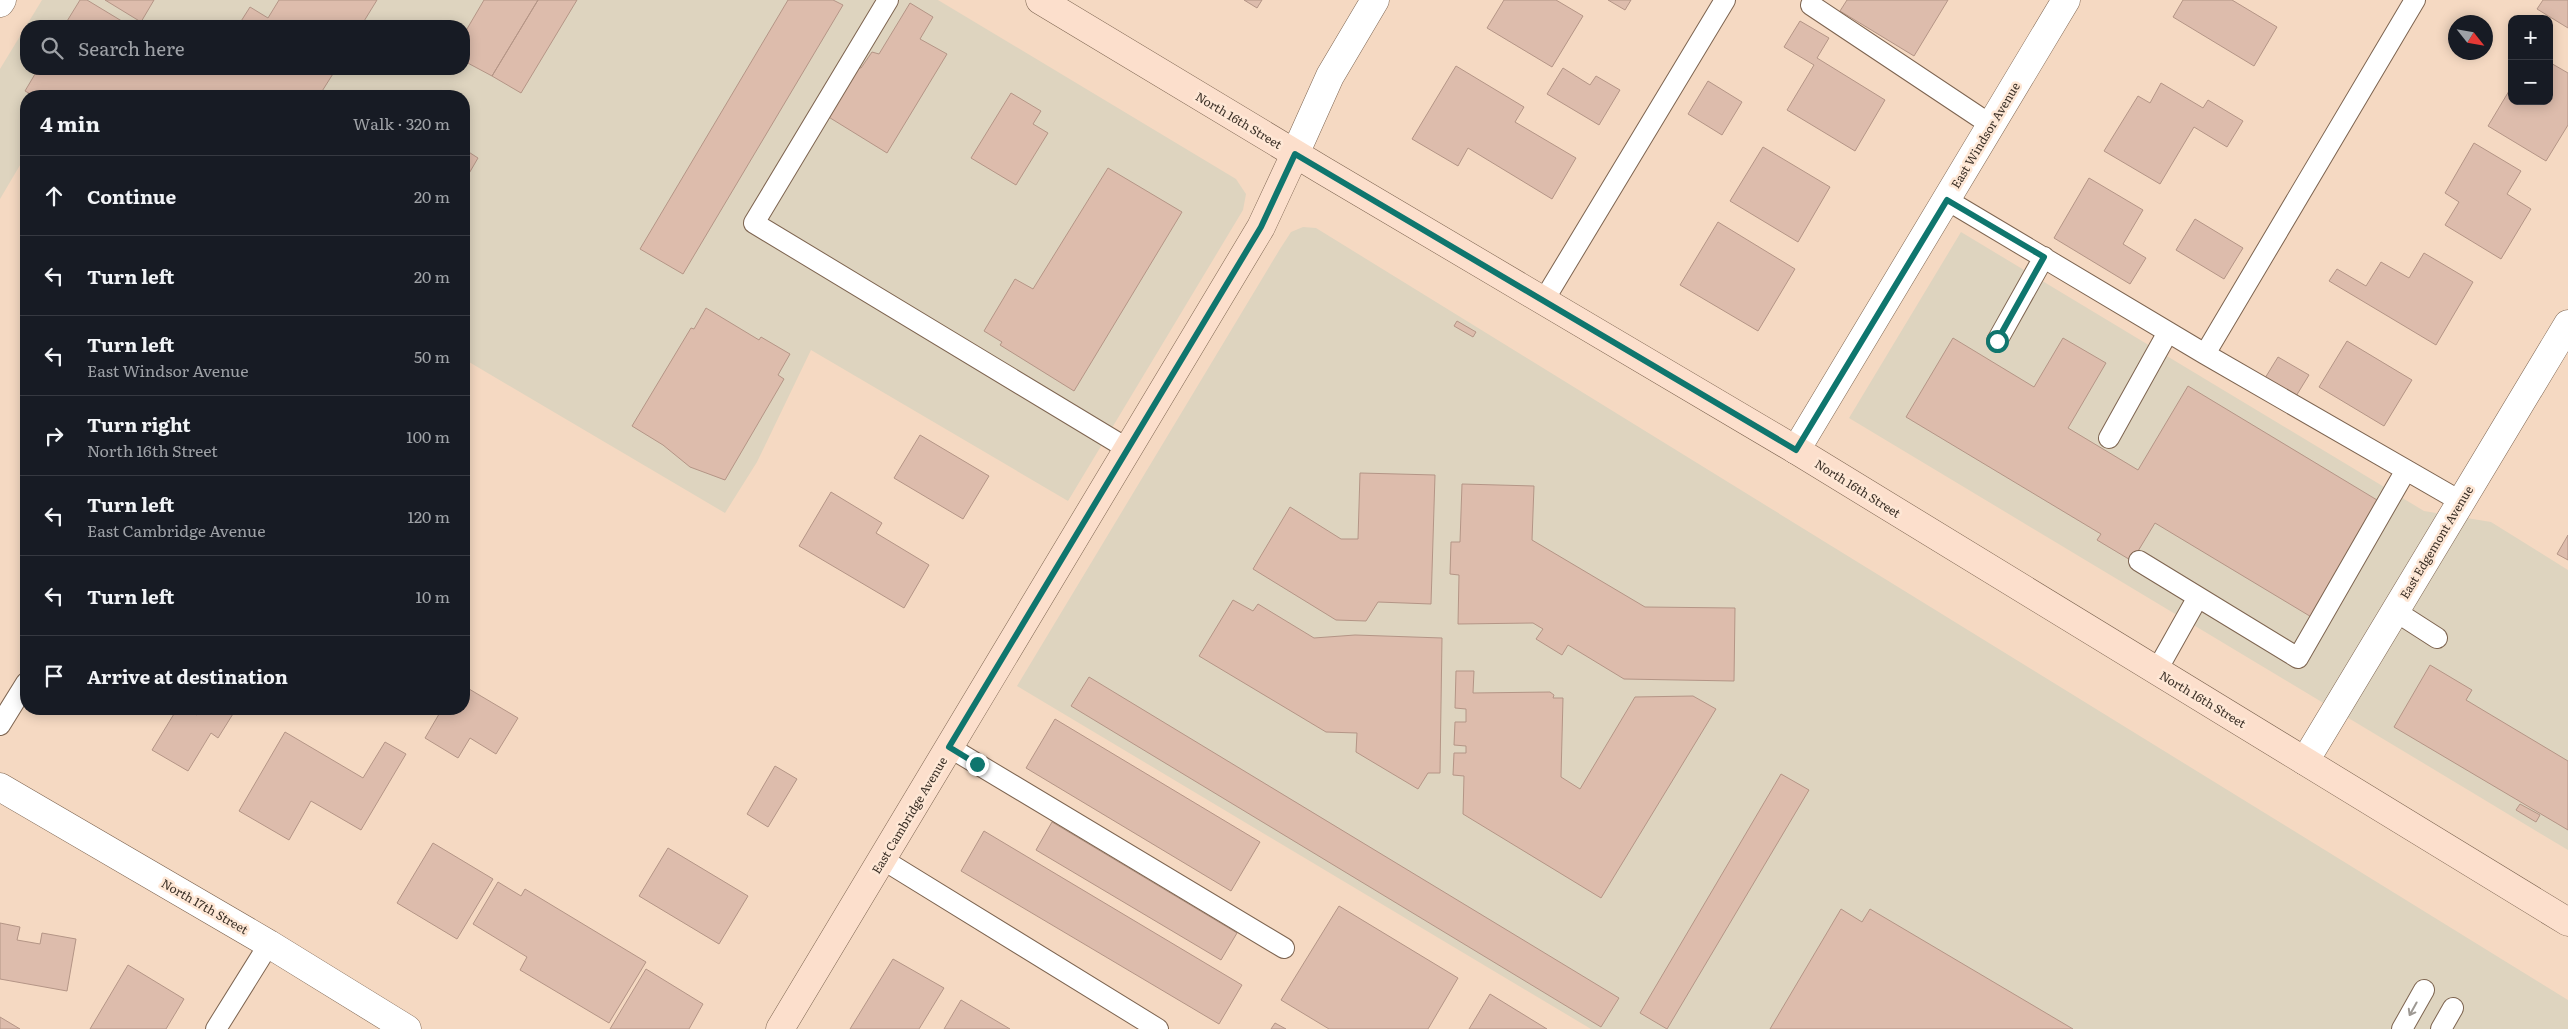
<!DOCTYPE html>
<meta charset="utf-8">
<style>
:root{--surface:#171b24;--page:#20242c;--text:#f1f3f6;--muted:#9ea1a6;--line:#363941}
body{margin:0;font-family:Literata,serif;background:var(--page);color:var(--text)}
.controls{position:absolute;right:15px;top:15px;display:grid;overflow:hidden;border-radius:10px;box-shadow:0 2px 12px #0003}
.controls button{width:45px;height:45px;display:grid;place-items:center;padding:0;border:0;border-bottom:1px solid var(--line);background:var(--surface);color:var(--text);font:25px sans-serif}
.compass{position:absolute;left:2448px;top:15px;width:45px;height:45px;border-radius:50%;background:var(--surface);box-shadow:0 2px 12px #0003;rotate:121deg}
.stop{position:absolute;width:15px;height:15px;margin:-11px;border:4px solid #0f766e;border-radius:50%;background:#fff}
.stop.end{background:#0f766e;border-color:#fff;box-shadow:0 1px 5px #0008}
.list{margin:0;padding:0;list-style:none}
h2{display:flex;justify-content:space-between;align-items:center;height:65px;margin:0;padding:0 20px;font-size:21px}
h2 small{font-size:16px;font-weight:400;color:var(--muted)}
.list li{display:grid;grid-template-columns:32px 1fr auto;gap:15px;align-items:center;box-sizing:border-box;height:80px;padding:0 20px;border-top:1px solid var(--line)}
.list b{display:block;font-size:19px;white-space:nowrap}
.list p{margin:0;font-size:16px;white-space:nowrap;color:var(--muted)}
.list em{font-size:16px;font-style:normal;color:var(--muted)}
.icon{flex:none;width:28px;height:28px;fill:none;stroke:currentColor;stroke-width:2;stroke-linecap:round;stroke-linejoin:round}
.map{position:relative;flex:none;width:2568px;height:1029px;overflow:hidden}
.search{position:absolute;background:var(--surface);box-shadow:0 2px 12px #0003;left:20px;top:20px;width:450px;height:55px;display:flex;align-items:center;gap:12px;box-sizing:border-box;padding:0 18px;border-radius:20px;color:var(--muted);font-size:19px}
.panel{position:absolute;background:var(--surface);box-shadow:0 2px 12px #0003;left:20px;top:90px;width:450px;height:625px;border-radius:20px}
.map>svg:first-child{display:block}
.commercial{fill:#ded4bf;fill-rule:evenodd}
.building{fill:#ddbcac;stroke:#b49586}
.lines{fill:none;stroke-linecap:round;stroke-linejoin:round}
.lane-casing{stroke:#7d6450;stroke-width:22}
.street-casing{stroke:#7d6450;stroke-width:29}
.secondary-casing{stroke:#7d6450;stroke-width:29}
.lane{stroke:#fff;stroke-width:20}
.street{stroke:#fff;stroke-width:28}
.secondary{stroke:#fcdfcc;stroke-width:28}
.oneway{stroke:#9d9893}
.route{stroke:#0f766e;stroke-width:6}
.labels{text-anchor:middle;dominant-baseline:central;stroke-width:5;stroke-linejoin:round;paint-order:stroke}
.street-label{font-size:12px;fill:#3b3027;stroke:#fee7d5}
</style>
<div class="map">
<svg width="2568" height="1029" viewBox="0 0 2568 1029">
<rect width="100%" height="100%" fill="#f5d9c2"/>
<path class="commercial" d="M42,0H938L1236,179L1246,194L1243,210L1068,501L811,350L757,462L725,513L464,359V96H26V155L0,199V69ZM26,26H464V69H26Z
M1303,227L1316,228L2568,1000V1029H1591L1017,686L1280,249L1291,232Z
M1961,232L2424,511L2491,522L2568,570V850L1849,418Z"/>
<path class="building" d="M80,0H87L130,26H64Z
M105,0H154L141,22Z
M279,0H377L361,26H238L250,7L268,18Z
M484,0H538L492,76L464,61V34Z
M538,0H577L521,93L492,76Z
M788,0H833L843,5L683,274L640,249Z
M1244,0H1262L1257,8Z
M1504,0H1556L1583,16L1552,67L1487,28Z
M1608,0H1631L1625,10Z
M1847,0H1948L1914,56L1840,11Z
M2183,0H2232L2277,27L2254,66L2173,17Z
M2543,0H2568V28L2537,9Z
M910,3L933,17L920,39L947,54L887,153L827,116L832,107L835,108L840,99L838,97L855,67L861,68L872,52L879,54Z
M1800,21L1829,38L1817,58L1885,100L1855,151L1787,110L1814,65L1784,47Z
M2549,62L2568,73V125L2546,161L2488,126L2512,86V101H2549Z
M1456,66L1524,107L1515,122L1576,158L1552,199L1468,148L1458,166L1412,139Z
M1563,68L1590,85L1596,76L1620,90L1599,125L1547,94Z
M38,69H200L209,74L212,69H336L319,96H34L25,91Z
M1708,81L1742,102L1722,135L1688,114Z
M2161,83L2203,108L2208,100L2243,121L2227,147L2194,127L2160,184L2104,151L2138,96L2150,103Z
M1011,93L1041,111L1033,124L1048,133L1016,185L971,158Z
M2474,143L2521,171L2507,194L2531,209L2501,259L2445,225L2459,202L2445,193Z
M1763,147L1830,187L1798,242L1730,201Z
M464,149L478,158L464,182Z
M1108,168L1182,212L1074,391L1000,345L1002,342L984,331L1015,279L1033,289Z
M2089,178L2143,210L2123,244L2146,258L2130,284L2054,238Z
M2195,219L2243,248L2224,279L2176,250Z
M1718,222L1795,269L1758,331L1680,285Z
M2424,253L2473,282L2436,345L2329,281L2337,269L2366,286L2381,262L2409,278Z
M706,308L759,340L761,337L790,354L778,375L784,379L725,480L690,467L663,445L632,426L691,328L694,329Z
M1457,321L1476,332L1473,337L1454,326Z
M1953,338L2034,387L2063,338L2106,363L2068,428L2138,470L2188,386L2382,503L2313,618L2155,523L2132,561L2097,540L2101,534L1906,417Z
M2347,341L2412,380L2384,426L2319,387Z
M2278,357L2309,375L2293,401L2262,383Z
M920,435L989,476L963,519L894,478Z
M1360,473L1435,475L1431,604L1378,602L1366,621L1336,620L1253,569L1290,507L1341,539H1358Z
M1462,484L1534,486L1532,540L1645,607L1735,608L1734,681L1624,679L1568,645L1562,655L1536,639L1543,629L1533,623L1458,624L1459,575L1450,574L1451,542H1460Z
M831,492L882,523L876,533L929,565L904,608L799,546Z
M2568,535V560L2557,554Z
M1233,600L1253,611L1258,604L1314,638L1355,635L1442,638L1440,773H1428L1418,789L1356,752L1357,733L1326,732L1199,656Z
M2430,665L2472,690L2466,700L2568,761V830L2394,727Z
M1456,671H1474L1473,693L1550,692L1554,695L1553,698H1563L1561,777L1580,789L1635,697L1693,696L1716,709L1601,898L1463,814L1464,776L1453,775L1454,753H1466V746L1454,745L1455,722H1466V709L1455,708Z
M1089,677L1619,998L1601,1027L1071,706Z
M464,686L518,718L496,754L470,738L458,758L425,738L442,709H464Z
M177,709H187L197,715L200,709H236L218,738L211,733L188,771L152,750Z
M1055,719L1260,842L1231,891L1026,768Z
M285,732L363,778L385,742L406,754L361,830L311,801L289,840L239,811Z
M775,766L797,779L768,827L747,814Z
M1781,774L1809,790L1667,1029L1640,1013Z
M2520,804L2540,815L2536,822L2516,810Z
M1052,822L1237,933L1221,960L1036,850Z
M984,831L1242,985L1219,1024L961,871Z
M433,843L493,879L457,939L397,903Z
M668,848L748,896L719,944L639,896Z
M498,882L521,896L525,889L646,962L609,1023L520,970L527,957L473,924Z
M1339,906L1458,978L1428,1029H1329L1281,1000Z
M1841,909L1862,922L1870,909L2073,1029H1770Z
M0,923L20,927L17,940L40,944L42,933L76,939L67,991L0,979Z
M893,959L944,988L919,1029H850Z
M128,965L184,999L166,1029H90Z
M646,969L703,1004L689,1029H610Z
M1490,994L1547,1029H1469Z
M961,1000L1010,1029H944Z
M0,1017L20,1029H0Z
M1275,1023L1286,1029H1271Z"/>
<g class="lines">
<g class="lane-casing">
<path id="lane" d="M888,0L754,223L1128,449
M1811,5L1991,125
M1947,200L2205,354L2460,501
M1544,300L1725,0
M1997,341L2044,257
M2205,354L2415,0
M2109,438L2168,332
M2139,561L2198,597L2157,670
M2198,597L2298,658L2406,470
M2395,611L2437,638
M0,725L26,683
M949,747L1284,948
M882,859L1158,1029
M216,1029L269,944
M2402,1029L2424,990
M2441,1029L2453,1008"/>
</g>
<g class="street-casing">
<path id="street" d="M0,3L2,0
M1295,154L1330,76L1375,0
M1796,450L2066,0
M2305,761L2568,324
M0,787L269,944L407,1029"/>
</g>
<g class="secondary-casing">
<path id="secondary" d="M1040,0L1324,171L1796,450L2568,922
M780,1029L1261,227L1295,154"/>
</g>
<use href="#lane" class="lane"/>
<use href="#street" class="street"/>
<use href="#secondary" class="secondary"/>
</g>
<defs><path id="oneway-shaft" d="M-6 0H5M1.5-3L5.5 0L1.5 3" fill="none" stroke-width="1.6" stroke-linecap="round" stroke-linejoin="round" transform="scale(1.25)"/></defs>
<use class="oneway" href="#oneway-shaft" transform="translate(2413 1009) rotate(119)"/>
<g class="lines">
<path class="route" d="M977,764L949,747L1261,227L1295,154L1796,450L1947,200L2044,257L1997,341"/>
</g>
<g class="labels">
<g class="street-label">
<text transform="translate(1239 120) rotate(31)">North 16th Street</text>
<text transform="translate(1985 135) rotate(-59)">East Windsor Avenue</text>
<text transform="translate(1858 488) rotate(32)">North 16th Street</text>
<text transform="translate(2436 542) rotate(-59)">East Edgemont Avenue</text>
<text transform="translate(2203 699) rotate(31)">North 16th Street</text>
<text transform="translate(909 815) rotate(-59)">East Cambridge Avenue</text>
<text transform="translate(205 906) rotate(30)">North 17th Street</text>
</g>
</g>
</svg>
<div class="controls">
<button>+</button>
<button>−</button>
</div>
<svg class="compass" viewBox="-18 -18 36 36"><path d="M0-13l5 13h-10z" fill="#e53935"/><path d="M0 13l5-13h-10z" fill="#9ea1a6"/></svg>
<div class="stop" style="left:1997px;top:341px"></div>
<div class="stop end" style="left:977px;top:764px"></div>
<div class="search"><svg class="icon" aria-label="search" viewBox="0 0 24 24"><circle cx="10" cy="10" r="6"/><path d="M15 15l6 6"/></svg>Search here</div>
<section class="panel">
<h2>4 min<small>Walk · 320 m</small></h2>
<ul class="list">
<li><svg class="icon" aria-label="ahead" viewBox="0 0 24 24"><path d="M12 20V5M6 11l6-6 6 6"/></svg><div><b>Continue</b></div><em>20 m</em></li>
<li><svg class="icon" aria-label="left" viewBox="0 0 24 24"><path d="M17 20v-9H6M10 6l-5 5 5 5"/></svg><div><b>Turn left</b></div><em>20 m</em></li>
<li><svg class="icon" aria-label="left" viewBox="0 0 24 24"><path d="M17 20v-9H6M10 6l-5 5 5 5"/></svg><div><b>Turn left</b><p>East Windsor Avenue</p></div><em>50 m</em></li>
<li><svg class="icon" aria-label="right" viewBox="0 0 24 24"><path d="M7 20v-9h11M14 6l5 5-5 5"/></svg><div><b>Turn right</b><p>North 16th Street</p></div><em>100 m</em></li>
<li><svg class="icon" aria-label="left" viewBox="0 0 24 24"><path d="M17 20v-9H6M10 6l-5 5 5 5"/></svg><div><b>Turn left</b><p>East Cambridge Avenue</p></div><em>120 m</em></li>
<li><svg class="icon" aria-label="left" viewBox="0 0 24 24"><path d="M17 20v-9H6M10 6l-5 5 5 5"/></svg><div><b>Turn left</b></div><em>10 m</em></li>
<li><svg class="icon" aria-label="arrive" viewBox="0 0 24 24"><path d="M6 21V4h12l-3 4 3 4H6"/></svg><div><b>Arrive at destination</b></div></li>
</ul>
</section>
</div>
